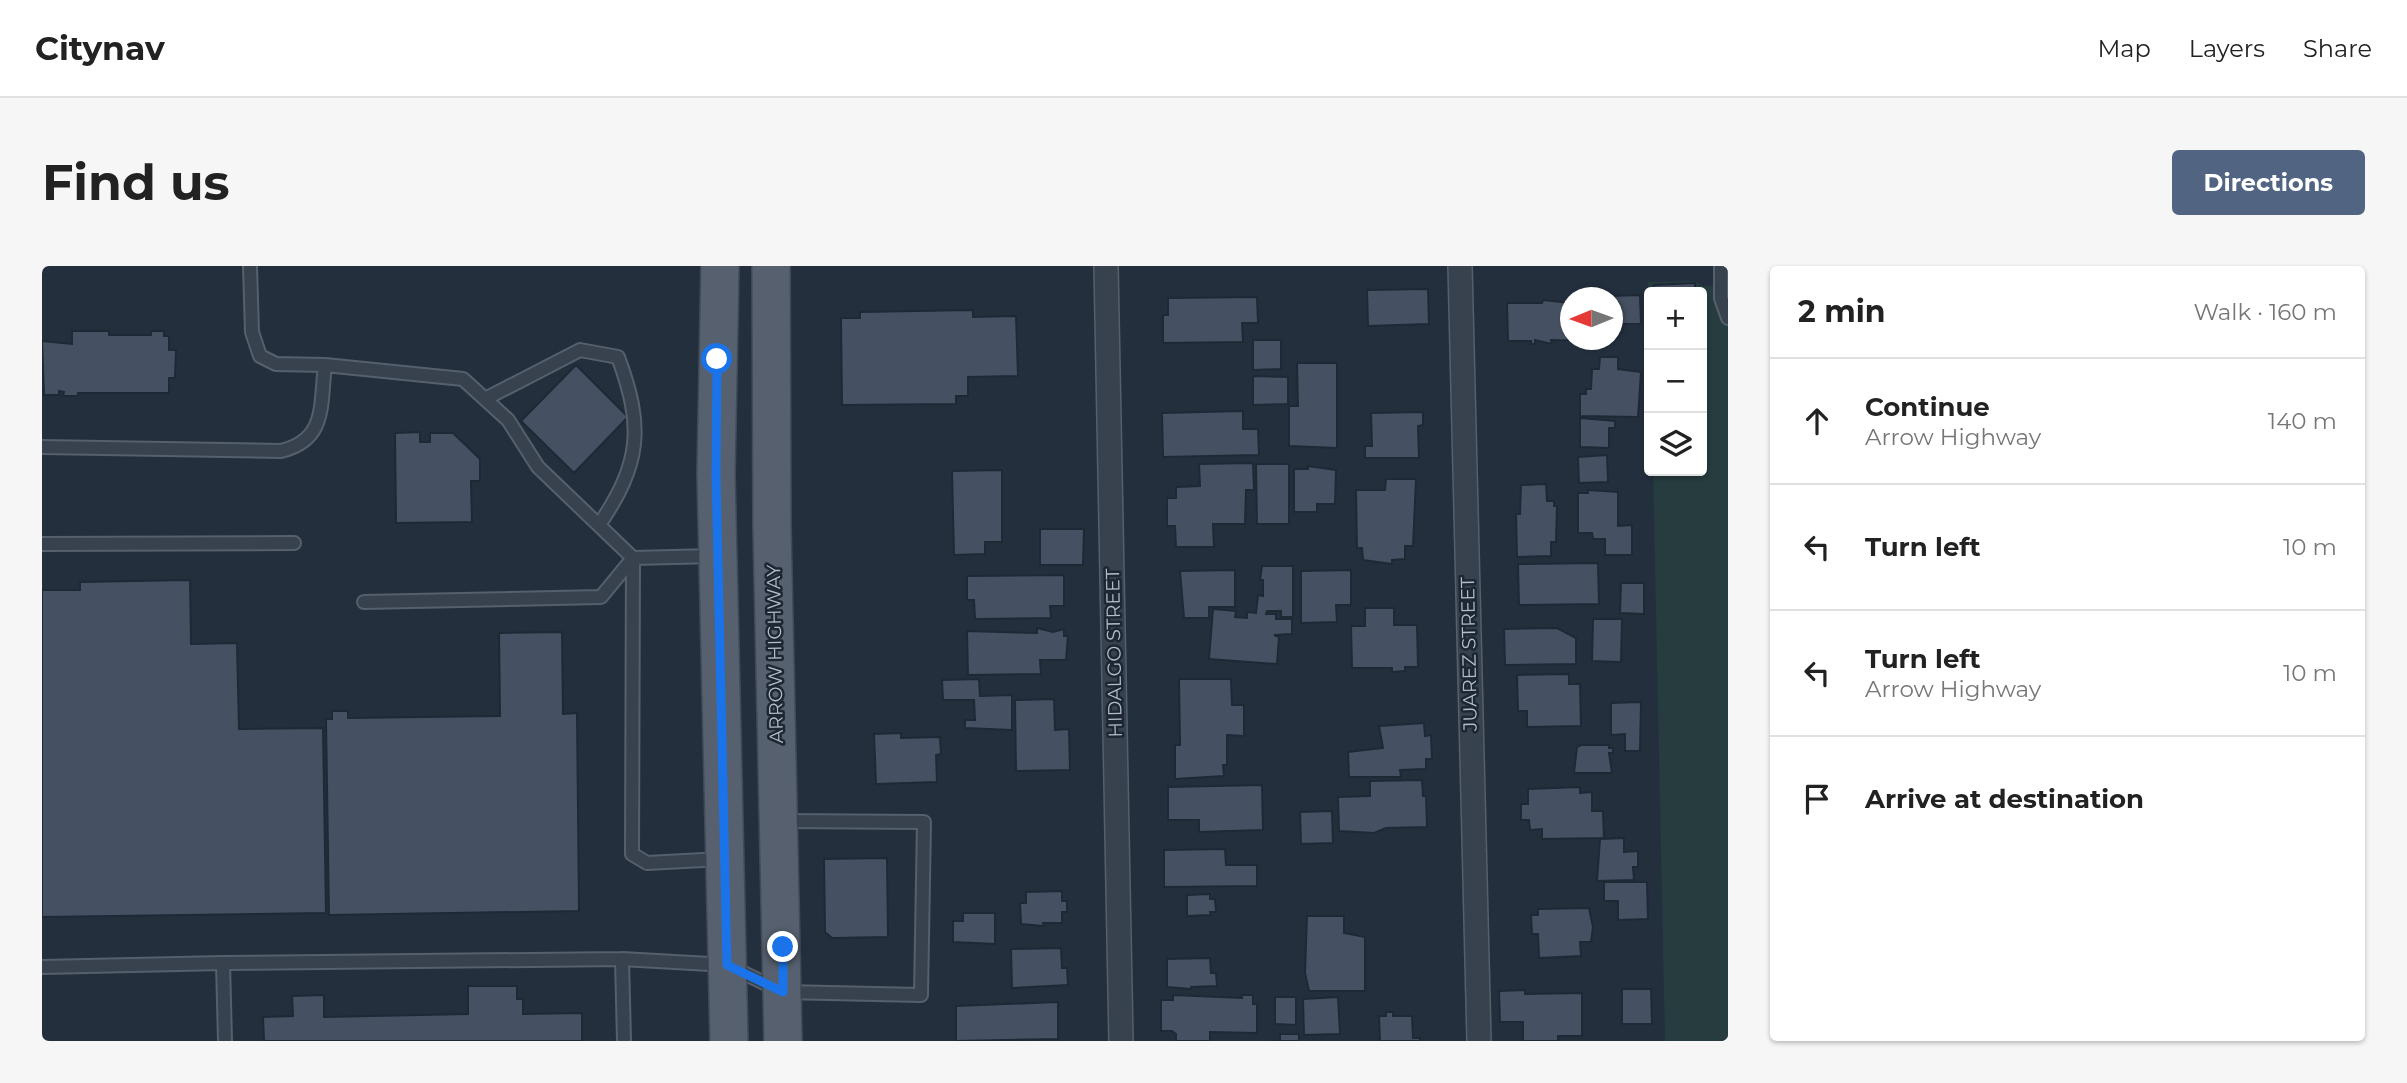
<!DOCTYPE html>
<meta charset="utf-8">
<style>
:root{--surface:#fff;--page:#f6f6f6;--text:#222;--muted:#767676;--line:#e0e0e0;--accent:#516482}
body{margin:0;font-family:Montserrat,sans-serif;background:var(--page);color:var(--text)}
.controls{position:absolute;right:21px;top:21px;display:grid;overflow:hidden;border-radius:7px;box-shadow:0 2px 5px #0004}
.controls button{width:63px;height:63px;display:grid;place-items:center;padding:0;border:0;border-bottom:2px solid var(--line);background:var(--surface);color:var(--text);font:35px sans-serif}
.compass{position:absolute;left:1518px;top:21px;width:63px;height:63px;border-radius:50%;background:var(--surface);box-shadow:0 2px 5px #0004;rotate:269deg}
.stop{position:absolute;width:21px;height:21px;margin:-16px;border:5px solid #1a73e8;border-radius:50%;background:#fff}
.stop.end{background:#1a73e8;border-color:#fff;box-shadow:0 2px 7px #0008}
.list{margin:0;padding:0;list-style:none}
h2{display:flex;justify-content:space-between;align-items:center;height:91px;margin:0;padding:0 28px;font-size:30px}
h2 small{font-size:23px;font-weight:400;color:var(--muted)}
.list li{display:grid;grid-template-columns:46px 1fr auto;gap:21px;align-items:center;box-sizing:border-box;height:126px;padding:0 28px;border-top:2px solid var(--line)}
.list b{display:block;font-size:26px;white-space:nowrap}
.list p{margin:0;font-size:23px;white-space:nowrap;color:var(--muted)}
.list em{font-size:23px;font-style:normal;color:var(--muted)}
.icon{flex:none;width:38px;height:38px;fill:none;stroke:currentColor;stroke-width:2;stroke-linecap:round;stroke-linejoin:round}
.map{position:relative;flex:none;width:1686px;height:775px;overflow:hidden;border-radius:7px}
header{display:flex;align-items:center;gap:42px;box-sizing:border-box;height:98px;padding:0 35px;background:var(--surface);border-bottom:2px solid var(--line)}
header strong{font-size:33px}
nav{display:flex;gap:38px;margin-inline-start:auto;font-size:24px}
.intro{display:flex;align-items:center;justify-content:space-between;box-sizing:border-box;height:168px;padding:0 42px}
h1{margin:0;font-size:49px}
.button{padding:18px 32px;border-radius:7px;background:var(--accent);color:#fff;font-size:24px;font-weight:700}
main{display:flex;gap:42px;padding:0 42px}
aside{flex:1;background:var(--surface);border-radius:7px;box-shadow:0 2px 5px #0004}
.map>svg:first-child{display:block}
.green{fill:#263c3f}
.building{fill:#455162;stroke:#1f2835;stroke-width:2}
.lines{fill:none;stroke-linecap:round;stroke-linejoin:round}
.lane-casing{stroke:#565f6c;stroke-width:16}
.street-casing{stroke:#565f6c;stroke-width:26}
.primary-casing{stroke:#414a57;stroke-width:40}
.lane{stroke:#38414e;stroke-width:12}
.street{stroke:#38414e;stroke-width:23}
.primary{stroke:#56606e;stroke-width:37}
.route{stroke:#1a73e8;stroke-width:9}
.labels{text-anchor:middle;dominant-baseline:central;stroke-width:5;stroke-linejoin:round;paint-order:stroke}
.street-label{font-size:19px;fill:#b4bcc9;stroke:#1d2633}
</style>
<header>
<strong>Citynav</strong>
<nav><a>Map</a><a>Layers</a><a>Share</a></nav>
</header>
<div class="intro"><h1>Find us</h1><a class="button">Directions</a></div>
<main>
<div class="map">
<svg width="1686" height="775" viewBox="0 0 1686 775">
<rect width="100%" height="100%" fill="#242f3e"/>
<path class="green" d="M1653,15L1660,20H1686V775H1623L1611,205H1660V26H1607V56L1606,16Z"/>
<path class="building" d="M1653,17V26H1612V19Z
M1386,23L1387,58L1326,60L1325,24Z
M1598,29L1599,58H1570L1568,30Z
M1215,31L1216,57H1200L1201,76L1121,77V49H1126V32Z
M1501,34L1528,37V74L1545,75L1509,74L1510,78L1493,74V78H1489V75H1466L1465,37H1500Z
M931,44V51L974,50L976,110L926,111V130H914V138L800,139L799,52H818V46Z
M30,65H67V69H109V65H122V70H127V84H134L133,112H127V127H36V130H21L22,126L17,125V129H2L0,75L30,78Z
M1211,74H1239V103L1211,104Z
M1558,91H1576V103L1599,106L1596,151L1538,150V128H1544V123H1549L1550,103H1557Z
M1255,97H1295V182L1247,180V140H1256Z
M534,99L586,151L532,207L479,155Z
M1211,110L1246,111V138L1211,139Z
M1201,145V163H1216L1217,189L1121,191L1120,147Z
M1381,146V159L1376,160L1377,192H1323V180H1330L1329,147Z
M1538,152L1573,155V162H1567V182L1538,181Z
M378,166V176H388V167H411L438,193V215H429L430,256L354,257L353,167Z
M1565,189L1566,216L1537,217L1536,191Z
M1211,197L1212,224H1204L1203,258H1171L1172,281H1134L1133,260H1125V232H1134V221L1158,220L1157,198Z
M1214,198H1247V258H1215Z
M1266,200L1294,204L1293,238H1275V246H1252V203H1266Z
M960,204V276H943V288L912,289L910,205Z
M1344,213H1374L1371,280H1363V293L1350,294V298L1321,294L1320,282H1315L1314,224H1343Z
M1504,218L1505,235H1512V240H1515L1514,276H1509V290L1475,291L1474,248H1478L1479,219Z
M1546,224L1576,226V260L1590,259V289H1563V273H1551L1550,267H1536V227H1546Z
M998,263H1042L1041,299H998Z
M1556,297L1557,338L1477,339L1476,298Z
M1220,300H1251V351H1239V345H1225L1224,348H1234V353H1250V368L1232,369L1237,371L1235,398L1167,393L1171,343L1194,345L1193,351L1205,352V346L1214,347L1216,329L1221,330V314H1218Z
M1193,304V341H1167V352H1142L1138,305Z
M1309,304V339H1294L1295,356L1259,357V305Z
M1022,309V340H1008L1009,352L933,353L932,334H925V310Z
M148,314L149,378L195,377L197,463L281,462L284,647L0,651V324H38V316Z
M1579,317H1602V348L1578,347Z
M1323,342H1352V359H1375L1376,401H1363V405L1350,406V402H1310L1309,360H1323Z
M1551,353H1580L1579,396L1550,395Z
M995,362L1011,366L1022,363V370H1026L1024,394H998L999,408L926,409L925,365L995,367Z
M1515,362L1534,372V398L1463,399L1462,363Z
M520,366L521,448L535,447L537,645L287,649L284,453H290V445H306V452L458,450L457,367Z
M1527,408V418H1538L1539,460L1485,461V445H1476L1475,409Z
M937,413L938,430L970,429V464L923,462V454H933L932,434H901L900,414Z
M1137,413H1189L1190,439H1202V470L1185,469V499H1181L1182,510L1133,513V479H1138Z
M1012,433L1013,464L1027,463L1028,504L974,505L973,434Z
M1599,436L1598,485H1583V468L1569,469V437Z
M1382,457L1383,470L1389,469L1390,493H1384V503L1358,504L1359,511H1307L1306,486L1341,482L1337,460Z
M859,467V472L898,471L899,488L894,489L895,516L834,518L832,468Z
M1539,479H1567V482H1571V487H1567L1570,507H1532L1535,481Z
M1380,514L1381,530H1384L1385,561L1344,562L1332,567L1297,565L1296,531L1328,530V515Z
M1220,519L1221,564L1157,566V554H1126V521Z
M1538,521V527L1550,526V545H1561L1562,572L1500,573V563L1488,564L1487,554H1479V538H1486V523Z
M1290,545L1291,577L1259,578L1258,546Z
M1582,572V586L1596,585V601H1591L1592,614L1555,615L1558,573Z
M1183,583L1184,599H1215V620L1122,621V584Z
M845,592L846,671L790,672L783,666L782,593Z
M1562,616H1605L1606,653L1576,654V635H1562Z
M1020,625V635H1025V646H1020V657H1001L1002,660L979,658L978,637H984V626Z
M1168,628V633H1173L1174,646H1168L1169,649L1145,650V629Z
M1547,642L1551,661L1549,676H1538L1539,690L1497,692L1496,668H1490L1489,649H1496V643Z
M921,647H953V678L911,676V655H921Z
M1265,650H1302V667L1323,671V725H1267L1263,707Z
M1019,682L1020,702H1025L1026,719L970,722L969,683Z
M1168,692L1169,707H1174L1175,720L1149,721V723L1125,721V693Z
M426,720H475V733H481V748L540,747V775H222L221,751L251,750L250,730L282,729V751L426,748Z
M1580,723H1609L1610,758H1580Z
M1483,724V728L1540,727V770H1516V775H1481V756H1458L1457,725Z
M1131,729L1200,732V729H1211V738H1215V767L1168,766V775H1134V768L1130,765H1119V734H1131Z
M1233,731H1254V759L1233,758Z
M1296,731L1298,768L1262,769L1261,733Z
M1016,736V773L914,775V740Z
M1344,746H1351V750H1370L1371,772H1378V775H1338L1337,750H1344Z
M1238,768H1257V775H1229H1238Z"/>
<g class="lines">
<g class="lane-casing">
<path id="lane" d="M208,0L210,66L218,90L234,98L283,99L421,113L466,154L496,201L591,292L590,588L605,597L680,593
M1679,0V32L1686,52
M443,133L538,84L576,91C602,161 599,197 557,259
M0,181L239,185C285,174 278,139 283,99
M0,278L252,277
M322,336L559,331L591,292L672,290
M580,693L582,775
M181,697L580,693L685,699L741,726L879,729L882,556L740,555
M0,701L181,697L183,775"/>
</g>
<g class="street-casing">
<path id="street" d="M1064,0L1079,775
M1418,0L1437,775"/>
</g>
<g class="primary-casing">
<path id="primary" d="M678,0L674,208L687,775
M729,0L730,261L741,775"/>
</g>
<use href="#lane" class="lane"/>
<use href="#street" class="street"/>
<use href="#primary" class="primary"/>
</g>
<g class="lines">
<path class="route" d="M675,93L674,208L685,699L741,726V681"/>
</g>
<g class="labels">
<g class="street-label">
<text transform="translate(1072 387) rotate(-91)">HIDALGO STREET</text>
<text transform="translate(733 388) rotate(-91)">ARROW HIGHWAY</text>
<text transform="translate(1427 388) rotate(-91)">JUAREZ STREET</text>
</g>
</g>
</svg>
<div class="controls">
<button>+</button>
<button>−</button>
<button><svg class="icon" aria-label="layers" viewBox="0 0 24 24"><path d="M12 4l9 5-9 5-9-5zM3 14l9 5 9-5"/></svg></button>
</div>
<svg class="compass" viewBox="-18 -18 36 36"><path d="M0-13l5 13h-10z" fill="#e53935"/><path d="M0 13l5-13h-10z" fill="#767676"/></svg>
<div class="stop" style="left:675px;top:93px"></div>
<div class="stop end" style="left:741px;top:681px"></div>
</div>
<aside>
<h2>2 min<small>Walk · 160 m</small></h2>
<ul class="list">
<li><svg class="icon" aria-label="ahead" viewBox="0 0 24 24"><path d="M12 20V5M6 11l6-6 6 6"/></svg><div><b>Continue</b><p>Arrow Highway</p></div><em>140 m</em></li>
<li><svg class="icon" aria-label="left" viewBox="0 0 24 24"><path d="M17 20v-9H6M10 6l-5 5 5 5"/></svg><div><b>Turn left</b></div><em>10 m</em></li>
<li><svg class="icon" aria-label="left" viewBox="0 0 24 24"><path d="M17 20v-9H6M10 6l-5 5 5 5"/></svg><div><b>Turn left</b><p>Arrow Highway</p></div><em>10 m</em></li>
<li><svg class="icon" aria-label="arrive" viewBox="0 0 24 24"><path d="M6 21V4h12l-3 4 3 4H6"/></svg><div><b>Arrive at destination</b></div></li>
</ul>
</aside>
</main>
